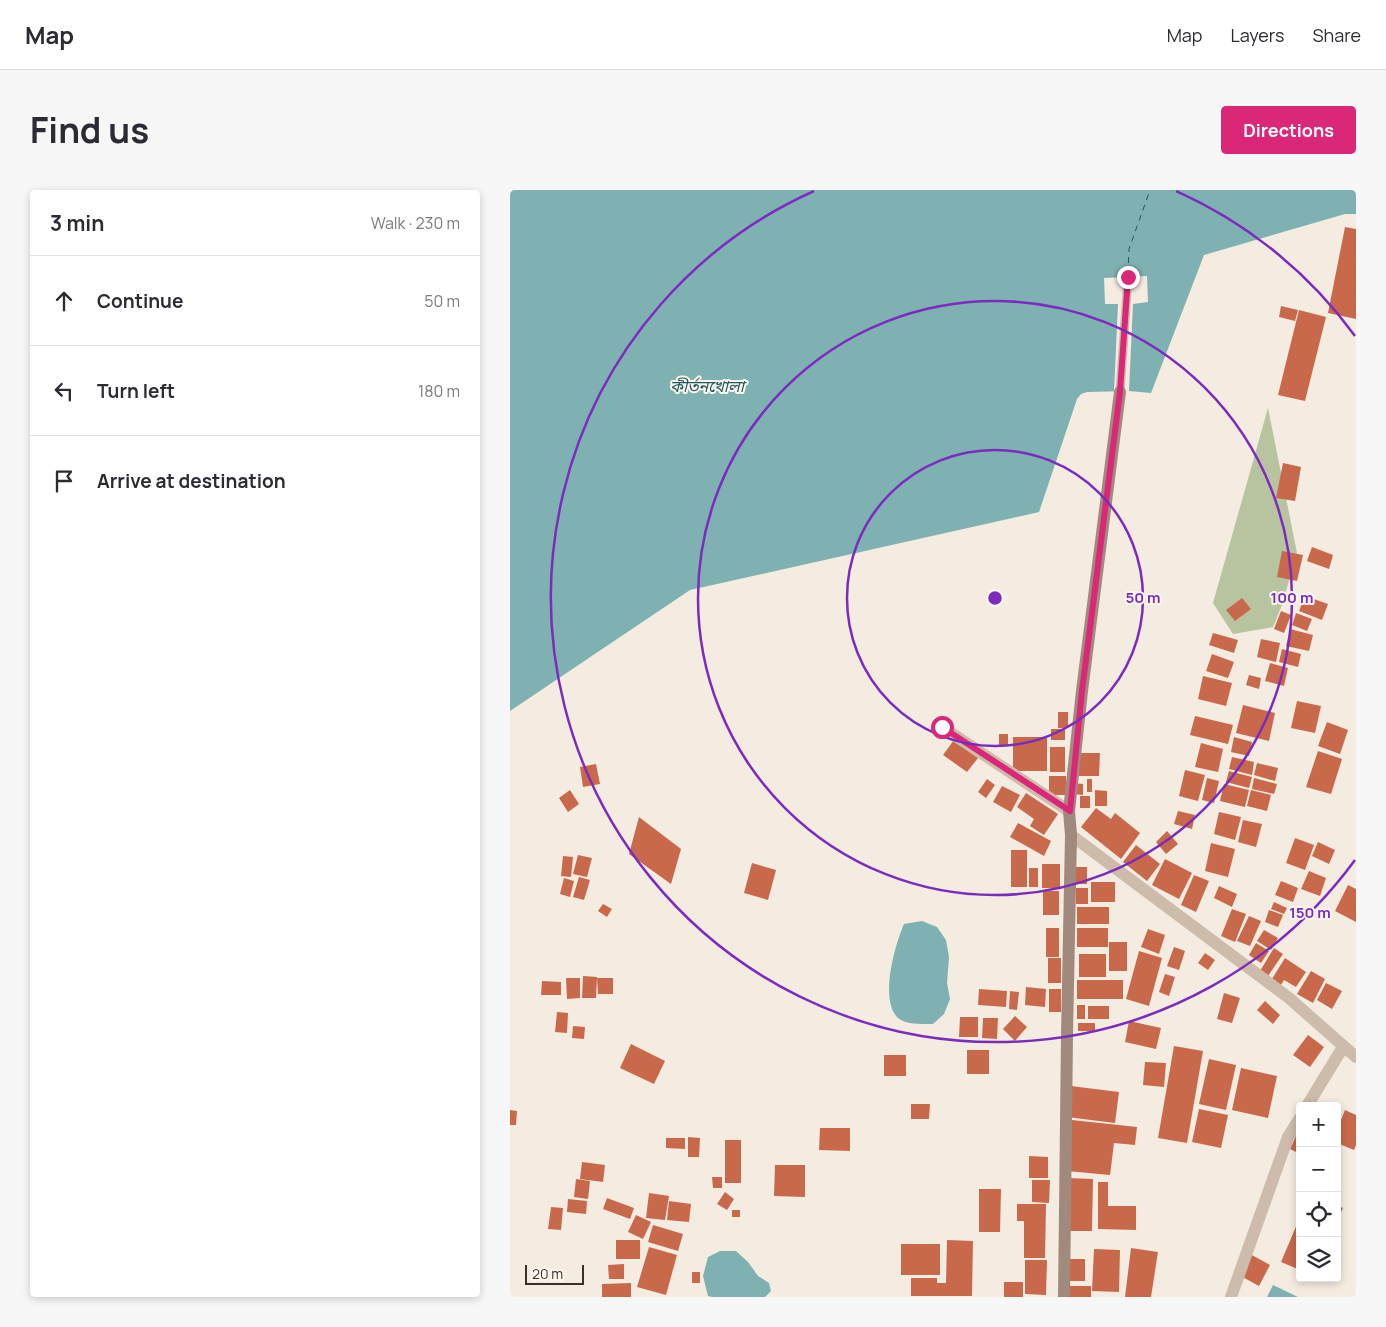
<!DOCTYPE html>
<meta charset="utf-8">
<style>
:root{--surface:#fff;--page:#f7f7f7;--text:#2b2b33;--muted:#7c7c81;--line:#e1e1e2;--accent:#db2777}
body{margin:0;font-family:Manrope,"Noto Sans Bengali",sans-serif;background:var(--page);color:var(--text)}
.controls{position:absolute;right:15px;bottom:15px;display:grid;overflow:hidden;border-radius:5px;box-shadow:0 2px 8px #0003}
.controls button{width:45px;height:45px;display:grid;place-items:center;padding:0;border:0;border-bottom:1px solid var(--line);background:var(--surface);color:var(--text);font:25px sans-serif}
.scale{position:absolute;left:15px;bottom:12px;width:59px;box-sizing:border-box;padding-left:5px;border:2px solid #3b302b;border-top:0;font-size:14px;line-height:18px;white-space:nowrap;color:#3b302b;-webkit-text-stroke:4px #fbf5ee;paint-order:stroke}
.stop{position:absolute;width:15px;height:15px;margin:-11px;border:4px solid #db2777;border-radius:50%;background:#fff}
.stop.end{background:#db2777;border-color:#fff;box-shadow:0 1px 5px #0008}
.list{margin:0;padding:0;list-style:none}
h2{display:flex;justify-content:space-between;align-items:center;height:65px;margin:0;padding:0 20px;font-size:21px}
h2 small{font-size:16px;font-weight:400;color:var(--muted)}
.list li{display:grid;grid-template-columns:32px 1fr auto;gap:15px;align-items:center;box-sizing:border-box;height:90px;padding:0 20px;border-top:1px solid var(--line)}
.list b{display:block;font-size:19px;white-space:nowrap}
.list em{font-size:16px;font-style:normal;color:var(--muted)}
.icon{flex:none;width:28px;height:28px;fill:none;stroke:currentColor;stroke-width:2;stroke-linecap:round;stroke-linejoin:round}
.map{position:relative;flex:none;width:846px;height:1107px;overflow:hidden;border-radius:5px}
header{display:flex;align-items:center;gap:30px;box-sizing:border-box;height:70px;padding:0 25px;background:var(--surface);border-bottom:1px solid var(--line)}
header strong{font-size:24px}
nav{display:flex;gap:28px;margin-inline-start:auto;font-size:18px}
.intro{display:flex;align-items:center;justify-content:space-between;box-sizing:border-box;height:120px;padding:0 30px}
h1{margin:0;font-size:35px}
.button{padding:12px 22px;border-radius:5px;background:var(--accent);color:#fff;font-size:18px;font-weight:700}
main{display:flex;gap:30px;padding:0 30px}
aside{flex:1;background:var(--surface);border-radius:5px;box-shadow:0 2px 8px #0003}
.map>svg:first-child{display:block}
.green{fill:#b8c4a0}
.water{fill:#7fb0b2}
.pier{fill:#f4ebe1}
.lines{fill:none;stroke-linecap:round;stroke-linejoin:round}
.ferry{stroke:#1f5a5e;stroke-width:1;stroke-dasharray:6 5;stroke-linecap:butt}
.building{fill:#c8694b}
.lane{stroke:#cdbbac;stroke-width:9}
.street{stroke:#cdbbac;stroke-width:12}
.secondary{stroke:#a18a7d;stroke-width:12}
.route{stroke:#db2777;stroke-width:6}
.ring{fill:none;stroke:#7b2cbf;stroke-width:2.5}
.labels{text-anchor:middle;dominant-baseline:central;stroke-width:4;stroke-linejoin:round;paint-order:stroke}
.water-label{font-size:16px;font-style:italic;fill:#1f5a5e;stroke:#fbf5ee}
.centre{fill:#7b2cbf;stroke:#fbf5ee;stroke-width:2.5}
.ring-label{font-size:15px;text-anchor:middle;font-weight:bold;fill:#7b2cbf;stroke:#fbf5ee;stroke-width:4;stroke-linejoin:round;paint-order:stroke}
</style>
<header>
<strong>Map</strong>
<nav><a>Map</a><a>Layers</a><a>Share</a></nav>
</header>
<div class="intro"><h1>Find us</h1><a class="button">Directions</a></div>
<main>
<aside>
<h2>3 min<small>Walk · 230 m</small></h2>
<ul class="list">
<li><svg class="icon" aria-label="ahead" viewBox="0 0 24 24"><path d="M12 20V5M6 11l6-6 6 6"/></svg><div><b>Continue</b></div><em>50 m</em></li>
<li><svg class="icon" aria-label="left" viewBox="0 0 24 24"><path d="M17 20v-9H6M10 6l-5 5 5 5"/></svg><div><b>Turn left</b></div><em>180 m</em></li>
<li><svg class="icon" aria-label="arrive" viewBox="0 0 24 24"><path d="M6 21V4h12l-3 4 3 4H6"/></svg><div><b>Arrive at destination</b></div></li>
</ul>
</aside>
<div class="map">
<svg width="846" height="1107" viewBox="0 0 846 1107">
<rect width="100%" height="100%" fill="#f4ebe1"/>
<path class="green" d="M758,218L787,363L772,415L763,437L723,444L703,413Z"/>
<path class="water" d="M0,0H846V24H835L694,65L641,203L619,201L577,202L571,204L567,209L529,322L180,400L0,521Z
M412,731L427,737L436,750L439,767L437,793L440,809L434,824L423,834C412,834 396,835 388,828C369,810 385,755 394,734Z
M210,1061H226L238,1072L248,1086L259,1093L261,1101L255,1107H202L198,1106L193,1086L198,1067Z
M763,1095L788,1107H757Z"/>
<path class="pier" d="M637,86L638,112L623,114L619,201L604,202L608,114H595L594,88Z"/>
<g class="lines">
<path class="ferry" d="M618,84L619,59L640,0"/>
</g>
<path class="building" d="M835,37L846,39V129L818,123Z
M771,116L788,120L785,131L769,127Z
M789,120L816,127L795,211L768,205Z
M773,273L791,277L785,311L766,308Z
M802,357L823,365L819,379L797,371Z
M772,361L793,365L787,391L767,387Z
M795,406L818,414L812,430L789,421Z
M732,408L741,419L725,431L716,420Z
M771,421L781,425L774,443L764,439Z
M786,423L802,429L797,441L782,435Z
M780,439L803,445L799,461L776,456Z
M703,443L728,450L724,463L699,455Z
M751,449L770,453L766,472L747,467Z
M772,459L791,464L788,477L769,472Z
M702,464L724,472L718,488L696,481Z
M760,473L778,478L774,496L755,491Z
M739,485L751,488L749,499L736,495Z
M693,486L722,493L716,516L688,509Z
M787,511L811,516L805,543L781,538Z
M733,515L765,523L759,551L726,543Z
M548,522H558V538H548Z
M685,526L723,535L718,554L680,545Z
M817,532L838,540L830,564L808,556Z
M541,539H555V550H541Z
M489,544H498V555H489Z
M503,547H537V581H503Z
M724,547L742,552L739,566L721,562Z
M444,550L468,568L457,582L433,565Z
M691,553L713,559L708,582L685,577Z
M540,557H555V582H540Z
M808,561L832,569L821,604L796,597Z
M568,563H590L589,586H568Z
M722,567L744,572L742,585L719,579Z
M747,573L768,578L765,591L744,585Z
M86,574L90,594L73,597L70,577Z
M675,580L695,585L688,611L669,606Z
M719,581L742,587L739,598L716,592Z
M539,586H556V605H539Z
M697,588L709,591L704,613L692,610Z
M744,588L767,594L764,604L742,599Z
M477,589L485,595L476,608L468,602Z
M577,589H582V602H577Z
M563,593L573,594V605L563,604Z
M714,594L739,600L735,617L710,611Z
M492,596L510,605L501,622L483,612Z
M60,600L69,614L58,622L49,608Z
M585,600L597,601V616H585Z
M741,600L761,605L757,621L737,616Z
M516,603L548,624L534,645L520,636L524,629L507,617Z
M570,606H580V618H570Z
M586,618L601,629L605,623L630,643L611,669L571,637Z
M668,621L685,625L682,639L664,634Z
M709,622L731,627L725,650L704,644Z
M129,627L171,659L161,694L119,664Z
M733,630L752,634L746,657L728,652Z
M508,633L541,651L534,666L500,647Z
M657,641L668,654L656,664L646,652Z
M785,648L804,655L795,680L776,673Z
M808,652L825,660L819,674L802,666Z
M701,653L725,659L718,687L695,681Z
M626,655L650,674L637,691L613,672Z
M501,660H517V697H501Z
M68,665L82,668L77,687L63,684Z
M53,666L63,667L61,687L51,686Z
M655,669L682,683L669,709L642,695Z
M242,673L266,680L258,710L234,703Z
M532,674H550V698H532Z
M565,677H577V694H565Z
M519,678H528V697H519Z
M799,681L816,688L810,706L791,699Z
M684,685L699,691L686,722L671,715Z
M69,687L80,690L74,710L63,707Z
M54,688L64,691L60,707L50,704Z
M771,691L788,698L783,712L765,705Z
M581,692H605V712H581Z
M838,695L846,699V732L825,721Z
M709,696L727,704L722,717L704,708Z
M566,698H578V714H566Z
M533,701H549V725H533Z
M764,712L777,718L774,724L761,719Z
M93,714L102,719L97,727L88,721Z
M567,717H599V734H567Z
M722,719L736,724L725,752L711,746Z
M759,720L773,725L768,737L755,732Z
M739,726L751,731L740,756L727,751Z
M536,738H549V767H536Z
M567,738H598V757H567Z
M638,739L655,745L649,764L631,757Z
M754,740L768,748L761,760L747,751Z
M599,752H617V781H599Z
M746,753L759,761L751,773L739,765Z
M664,757L675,761L669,780L657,776Z
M764,758L773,764L758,786L750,781Z
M629,761L652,768L639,816L616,809Z
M695,763L705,770L698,780L688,773Z
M569,764H596V787H569Z
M538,768H551V793H538Z
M775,768L796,782L786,797L774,790L769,798L760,792Z
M801,781L815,789L803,813L787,804Z
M655,784L665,787L659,806L649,802Z
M73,786L87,787L86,808H72Z
M56,788H70V808L57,809Z
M87,788H103V804H88Z
M567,790H613V809H567Z
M32,791L51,792V805H31Z
M816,793L832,801L822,819L807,810Z
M516,797L536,799L535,817L515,815Z
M469,799L497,801L496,817L468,815Z
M539,799H551V822H539Z
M500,801L509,802L507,820L499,819Z
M714,803L730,808L722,833L707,829Z
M755,811L770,825L763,834L747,820Z
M567,815H575V829H567Z
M578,816H599V829H578Z
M47,822L58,823L57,843L45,842Z
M505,826L517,837L505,851L493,839Z
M450,827H468V847H449Z
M473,828H488L487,849L472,848Z
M619,831L651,838L646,859L615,852Z
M568,833H585V841H568Z
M63,836L75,837L74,849L62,848Z
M798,845L814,857L800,877L783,865Z
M121,854L155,871L144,894L110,878Z
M664,856L693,861L677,953L648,948Z
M457,860H479V884H457Z
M374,865H396V886H374Z
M699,869L726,875L716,920L689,914Z
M635,872L656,873L654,897L633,895Z
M731,878L767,886L758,928L722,920Z
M561,896L609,902L605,933L557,927Z
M401,914H420L419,929H401Z
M689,919L718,925L711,958L682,952Z
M0,920L7,921L6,935H0Z
M835,920L846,925V955L844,960L827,953V940Z
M562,930L627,937L625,955L604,953L600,985L557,981Z
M790,937V964L780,959Z
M310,938H340V961L309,960Z
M178,947L190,948L189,967H178Z
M156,948H175V959L156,958Z
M215,950H231V993H215Z
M519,966L538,967V988H519Z
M72,972L95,975L93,992L70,989Z
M265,975H295V1007L264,1006Z
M202,987H212V998H203Z
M558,988L583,989L582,1041H557Z
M66,989L80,991L78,1009L64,1007Z
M522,990H540L539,1013L522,1012Z
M588,992H598V1016H626V1040L588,1039Z
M469,999H491L490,1042H469Z
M215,1002L224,1009L217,1020L207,1014Z
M139,1003L159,1006L155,1030L136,1028Z
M97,1008L124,1018L120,1029L93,1019Z
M58,1009L77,1011L76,1024L57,1022Z
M159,1011L181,1014L179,1032L157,1030Z
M507,1014H536L535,1068H514V1031H507Z
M827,1015L833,1018L827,1031Z
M41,1017L53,1018L51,1040L38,1039Z
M222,1020H230V1027H222Z
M126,1025L141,1032L133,1049L118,1042Z
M790,1027V1080L771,1072Z
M143,1035L173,1044L168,1061L138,1052Z
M106,1050H130V1069H106Z
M437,1050L463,1051L462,1106H401V1088H427V1093H436Z
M391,1054H430V1085H391Z
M139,1057L167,1065L156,1105L127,1097Z
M621,1058L648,1062L641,1107H615Z
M584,1059L610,1060L609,1102L582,1101Z
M740,1064L760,1075L749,1096L729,1085Z
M555,1069H575V1091H555Z
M515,1070H537L536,1105L515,1104Z
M114,1074V1089H99L98,1075Z
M182,1082H190V1093H182Z
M494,1092H513V1107H494Z
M121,1093V1107H92V1094Z
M557,1096H581V1107H556Z"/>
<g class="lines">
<path class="lane" d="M610,202L618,87"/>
<path class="street" d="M432,537L559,621
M561,645L779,808L846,867
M797,916L833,857
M721,1107L778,947L790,928"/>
<path class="secondary" d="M554,1107L557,845L561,645L559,621L572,501L610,202"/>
</g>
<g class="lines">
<path class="route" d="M432,537L560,621L572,501L610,202L618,87"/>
</g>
<g class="ring">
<circle cx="485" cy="408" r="148"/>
<circle cx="485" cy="408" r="297"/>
<path d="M845 670A445 445 0 1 1 304 1M666 1A445 445 0 0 1 845 146"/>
</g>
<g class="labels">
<g class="water-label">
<text x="197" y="196">কীর্তনখোলা</text>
</g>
</g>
<circle cx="485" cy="408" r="8" class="centre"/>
<g class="ring-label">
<text x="633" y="413">50 m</text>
<text x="782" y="413">100 m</text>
<text x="800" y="728">150 m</text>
</g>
</svg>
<div class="controls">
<button>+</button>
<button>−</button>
<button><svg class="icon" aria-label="locate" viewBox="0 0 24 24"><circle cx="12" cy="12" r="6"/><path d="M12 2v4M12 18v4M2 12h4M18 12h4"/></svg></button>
<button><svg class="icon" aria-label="layers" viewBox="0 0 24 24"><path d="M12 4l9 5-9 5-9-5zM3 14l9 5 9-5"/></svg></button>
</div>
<div class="scale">20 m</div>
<div class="stop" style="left:432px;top:537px"></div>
<div class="stop end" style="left:618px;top:87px"></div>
</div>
</main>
